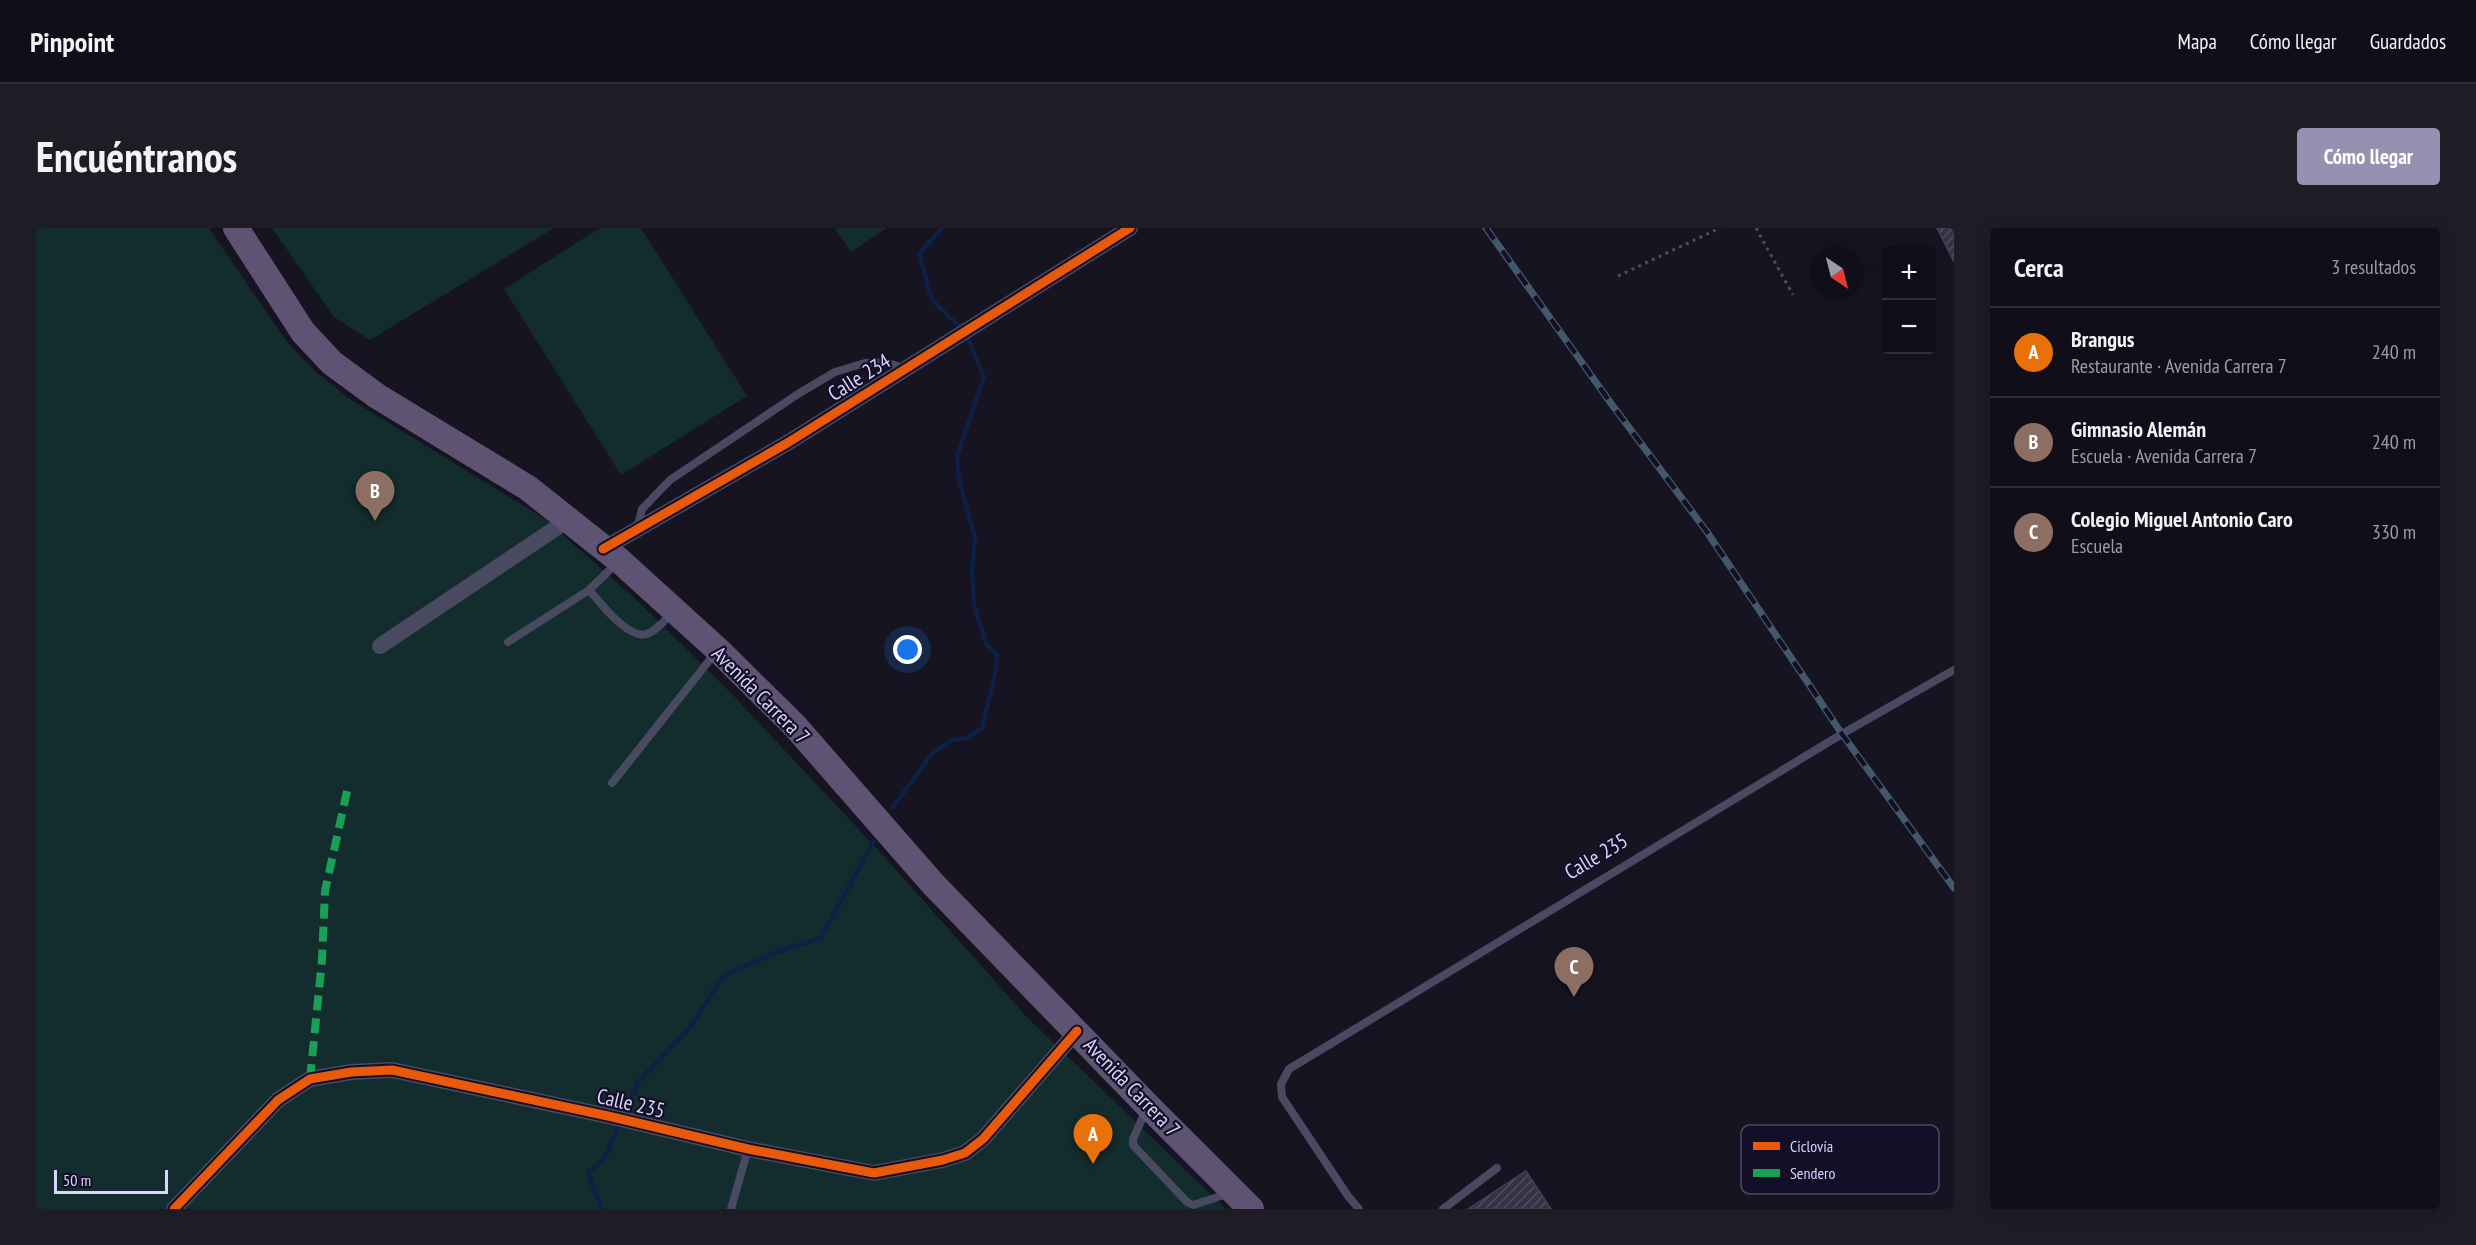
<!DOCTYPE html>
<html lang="es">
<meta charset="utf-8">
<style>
:root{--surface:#100f19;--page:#1e1d26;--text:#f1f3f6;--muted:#9c9ca2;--line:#302f38;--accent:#9591b1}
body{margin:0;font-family:"PT Sans Narrow",sans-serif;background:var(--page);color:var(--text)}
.controls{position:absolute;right:18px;top:18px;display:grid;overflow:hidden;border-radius:6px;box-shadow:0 3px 15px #0003}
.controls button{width:54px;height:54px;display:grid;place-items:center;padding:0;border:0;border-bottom:2px solid var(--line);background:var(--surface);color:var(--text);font:30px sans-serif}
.compass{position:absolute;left:1774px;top:18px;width:54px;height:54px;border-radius:50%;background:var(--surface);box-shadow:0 3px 15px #0003;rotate:145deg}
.scale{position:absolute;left:18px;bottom:15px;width:114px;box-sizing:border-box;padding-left:6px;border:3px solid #d9d4ff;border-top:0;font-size:16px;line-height:21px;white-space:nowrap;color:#d9d4ff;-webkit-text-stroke:4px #130f26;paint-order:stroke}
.you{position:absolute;left:872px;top:422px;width:21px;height:21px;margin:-15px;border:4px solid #fff;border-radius:50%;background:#1a73e8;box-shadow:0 0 0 9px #1a73e833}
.badge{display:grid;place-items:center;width:39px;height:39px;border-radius:50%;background:var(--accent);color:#fff;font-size:20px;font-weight:700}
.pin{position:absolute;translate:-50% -50px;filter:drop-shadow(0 2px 3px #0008)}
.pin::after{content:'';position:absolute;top:32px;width:21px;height:18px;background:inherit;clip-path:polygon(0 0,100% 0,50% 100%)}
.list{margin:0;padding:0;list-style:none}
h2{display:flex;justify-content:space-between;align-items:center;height:78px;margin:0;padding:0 24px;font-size:26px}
h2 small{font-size:20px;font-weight:400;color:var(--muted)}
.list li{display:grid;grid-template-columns:39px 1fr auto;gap:18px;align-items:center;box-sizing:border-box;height:90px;padding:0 24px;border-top:2px solid var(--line)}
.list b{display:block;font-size:22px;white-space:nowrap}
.list p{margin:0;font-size:20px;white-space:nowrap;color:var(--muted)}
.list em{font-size:20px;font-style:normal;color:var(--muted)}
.map{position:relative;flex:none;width:1918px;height:981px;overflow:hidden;border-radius:6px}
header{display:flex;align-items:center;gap:36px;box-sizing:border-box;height:84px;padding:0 30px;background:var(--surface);border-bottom:2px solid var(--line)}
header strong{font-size:28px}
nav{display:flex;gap:33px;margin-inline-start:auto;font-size:21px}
.intro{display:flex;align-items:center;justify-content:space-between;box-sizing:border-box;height:144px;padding:0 36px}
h1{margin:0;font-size:42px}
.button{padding:15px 27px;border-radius:6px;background:var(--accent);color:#fff;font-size:21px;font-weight:700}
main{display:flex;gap:36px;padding:0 36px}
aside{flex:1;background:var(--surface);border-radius:6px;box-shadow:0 3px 15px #0003}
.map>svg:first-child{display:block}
.park{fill:#132c2d}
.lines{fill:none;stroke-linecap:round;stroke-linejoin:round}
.stream{stroke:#0d2144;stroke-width:4.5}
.building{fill:url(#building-hatch);stroke:#433f54;stroke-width:1.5}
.path{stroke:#44505f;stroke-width:3;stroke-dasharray:3 4.5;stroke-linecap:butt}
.service{stroke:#4a4962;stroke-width:8}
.minor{stroke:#4a4962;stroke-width:16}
.primary{stroke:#5e5373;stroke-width:26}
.rail-casing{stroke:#43596b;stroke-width:7}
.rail{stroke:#130f26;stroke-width:4.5;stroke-dasharray:14;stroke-linecap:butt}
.quiet{stroke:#1a9f57;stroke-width:8;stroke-dasharray:15 8;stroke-linecap:butt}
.cycleway-casing{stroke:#130f26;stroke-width:13}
.cycleway{stroke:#e8590c;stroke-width:9}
.labels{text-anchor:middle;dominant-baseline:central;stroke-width:4.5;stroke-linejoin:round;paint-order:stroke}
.street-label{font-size:21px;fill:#d9d4ff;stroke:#130f26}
.key{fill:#130f26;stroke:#4e4a67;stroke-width:1.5}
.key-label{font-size:16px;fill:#d9d4ff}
</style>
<header>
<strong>Pinpoint</strong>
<nav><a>Mapa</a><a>Cómo llegar</a><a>Guardados</a></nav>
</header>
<div class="intro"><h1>Encuéntranos</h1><a class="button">Cómo llegar</a></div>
<main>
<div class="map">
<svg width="1918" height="981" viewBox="0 0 1918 981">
<defs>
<pattern id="building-hatch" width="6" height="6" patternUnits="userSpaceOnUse" patternTransform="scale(1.5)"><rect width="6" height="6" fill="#343243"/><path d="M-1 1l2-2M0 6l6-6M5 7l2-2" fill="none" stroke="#514f5f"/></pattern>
</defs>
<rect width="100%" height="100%" fill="#161421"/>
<path class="park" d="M0,0H173L251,114L280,144L314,171L509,291L604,375L695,465L846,626L990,788L1190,981H0Z
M236,0H518L334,112L298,89Z
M564,0H605L711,168L585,247L468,61Z
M799,0H851L815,24Z"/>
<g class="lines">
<path class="stream" d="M906,0L883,26L896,72L926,101
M857,579L896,526L915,512L931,510L946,500L959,447L961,427L950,416L938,376L936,342L939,310L923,252L921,228L948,149L931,108
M588,887L603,853L656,797L687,748L738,725L785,710L837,614
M566,981L552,945L569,929L584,895"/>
</g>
<path class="building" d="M1901,0H1918V34Z
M1490,943L1515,981H1432Z"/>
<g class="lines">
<path class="path" d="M1720,0L1757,67
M1582,48L1684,0"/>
<path class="service" d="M601,301L606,281L634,252L762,166L799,144L829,135L850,134L870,141
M582,334L553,362C564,374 592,412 611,406C621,402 628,393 636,385
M472,414L553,362
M576,555L680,424
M1111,880L1097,911V917L1151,974L1157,977L1194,965
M695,981L712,921
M1323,981L1312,968L1246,869L1245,856L1253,841L1806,506L1918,442
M1407,981L1461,940"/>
<path class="minor" d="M567,321L753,214L1094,0
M344,418L532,292
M138,981L242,872L274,851L315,844L356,842L572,888L712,921L838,945L907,932L929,925L947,911L1041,803"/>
<path class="primary" d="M200,0L267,104L296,135L341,168L492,260L584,333L682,422L759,498L897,656L1112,878L1215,981"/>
<g class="rail-casing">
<path id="rail" d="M1450,0L1574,174L1671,304L1806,506L1918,660"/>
</g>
<use href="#rail" class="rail"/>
<path class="quiet" d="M274,851L286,732L289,663L312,559"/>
<g class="cycleway-casing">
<path id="cycleway" d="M567,321L753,214L1094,0
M138,981L242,872L274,851L315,844L356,842L572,888L712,921L838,945L907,932L929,925L947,911L1041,803"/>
</g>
<use href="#cycleway" class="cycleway"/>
</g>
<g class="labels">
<g class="street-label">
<text transform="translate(823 149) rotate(-32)">Calle 234</text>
<text transform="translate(725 467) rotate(45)">Avenida Carrera 7</text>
<text transform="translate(1560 628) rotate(-31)">Calle 235</text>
<text transform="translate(1096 859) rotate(46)">Avenida Carrera 7</text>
<text transform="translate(595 875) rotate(13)">Calle 235</text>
</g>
</g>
<rect x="1705" y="897" width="198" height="69" rx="9" class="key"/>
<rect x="1717" y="914" width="27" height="8" fill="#e8590c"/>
<rect x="1717" y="941" width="27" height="8" fill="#1a9f57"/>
<g class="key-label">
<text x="1754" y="924">Ciclovía</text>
<text x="1754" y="951">Sendero</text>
</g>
</svg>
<div class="controls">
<button>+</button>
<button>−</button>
</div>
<svg class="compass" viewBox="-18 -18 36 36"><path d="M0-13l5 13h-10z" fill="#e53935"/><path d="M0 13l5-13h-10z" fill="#9c9ca2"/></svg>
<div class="scale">50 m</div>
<div class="you"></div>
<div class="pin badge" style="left:1057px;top:936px;background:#e8710a">A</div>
<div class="pin badge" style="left:339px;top:293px;background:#8d6e63">B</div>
<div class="pin badge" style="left:1538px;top:769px;background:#8d6e63">C</div>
</div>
<aside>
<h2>Cerca<small>3 resultados</small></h2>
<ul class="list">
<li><span class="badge" style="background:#e8710a">A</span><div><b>Brangus</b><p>Restaurante · Avenida Carrera 7</p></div><em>240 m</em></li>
<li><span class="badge" style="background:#8d6e63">B</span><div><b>Gimnasio Alemán</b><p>Escuela · Avenida Carrera 7</p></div><em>240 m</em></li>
<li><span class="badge" style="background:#8d6e63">C</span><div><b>Colegio Miguel Antonio Caro</b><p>Escuela</p></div><em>330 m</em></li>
</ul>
</aside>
</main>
